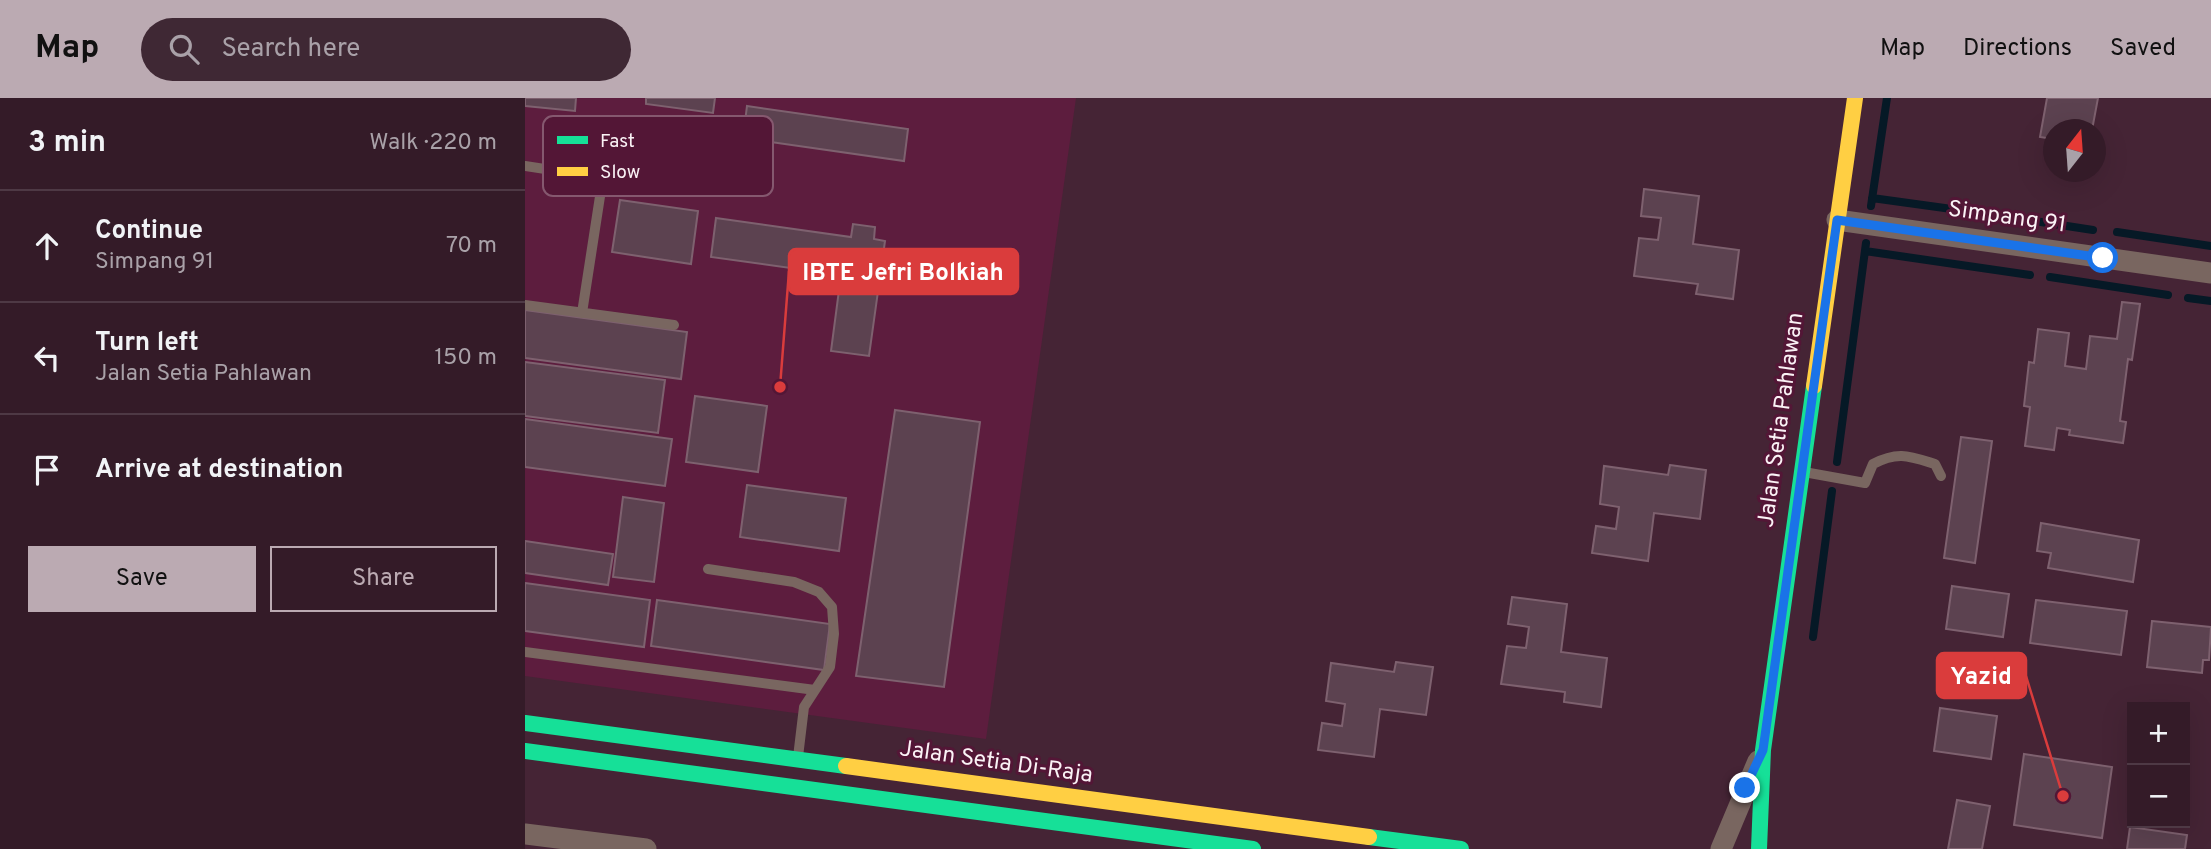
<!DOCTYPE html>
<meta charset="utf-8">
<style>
:root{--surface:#341b28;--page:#3f2834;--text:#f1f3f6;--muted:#a9a1a8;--line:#4e3945;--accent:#bbaab2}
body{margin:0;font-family:Overpass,sans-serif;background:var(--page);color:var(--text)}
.controls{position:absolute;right:21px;bottom:21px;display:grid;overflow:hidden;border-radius:0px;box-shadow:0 7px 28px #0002}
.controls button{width:63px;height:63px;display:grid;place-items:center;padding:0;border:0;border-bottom:2px solid var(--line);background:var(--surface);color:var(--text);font:35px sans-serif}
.compass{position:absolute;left:1518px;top:21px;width:63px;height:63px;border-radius:50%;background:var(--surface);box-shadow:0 7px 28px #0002;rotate:17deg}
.stop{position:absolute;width:21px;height:21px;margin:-16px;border:5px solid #1a73e8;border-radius:50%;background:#fff}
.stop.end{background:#1a73e8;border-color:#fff;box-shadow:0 2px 7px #0008}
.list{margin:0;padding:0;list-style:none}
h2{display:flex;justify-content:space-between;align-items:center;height:91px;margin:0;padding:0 28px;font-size:30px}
h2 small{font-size:23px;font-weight:400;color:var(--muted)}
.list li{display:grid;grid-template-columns:46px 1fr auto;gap:21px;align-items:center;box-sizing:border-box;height:112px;padding:0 28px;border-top:2px solid var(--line)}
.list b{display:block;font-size:26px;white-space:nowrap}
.list p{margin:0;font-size:23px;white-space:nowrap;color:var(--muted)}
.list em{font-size:23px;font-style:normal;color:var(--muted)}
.actions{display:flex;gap:14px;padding:21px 28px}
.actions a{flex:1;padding:16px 0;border:2px solid var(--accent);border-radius:0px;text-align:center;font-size:24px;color:var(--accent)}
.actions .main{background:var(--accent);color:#111}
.icon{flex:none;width:38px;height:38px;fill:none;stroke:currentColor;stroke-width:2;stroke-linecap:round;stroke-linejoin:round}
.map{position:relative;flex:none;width:1686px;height:751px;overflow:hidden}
header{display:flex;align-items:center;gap:42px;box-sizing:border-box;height:98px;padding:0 35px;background:var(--accent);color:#111}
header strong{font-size:33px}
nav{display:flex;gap:38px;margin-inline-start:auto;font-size:24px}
.search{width:490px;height:63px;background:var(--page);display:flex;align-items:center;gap:18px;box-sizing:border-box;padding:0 24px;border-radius:38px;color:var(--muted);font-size:26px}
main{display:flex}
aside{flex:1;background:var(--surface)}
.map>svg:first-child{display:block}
.built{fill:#5d1d3e}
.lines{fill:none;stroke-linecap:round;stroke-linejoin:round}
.stream{stroke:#061926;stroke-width:8}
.building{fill:#5c4250;stroke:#7e616f;stroke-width:2}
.lane{stroke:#796660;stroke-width:10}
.street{stroke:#796660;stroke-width:21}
.fast{stroke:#16e098;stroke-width:16}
.slow{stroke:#ffcf43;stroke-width:16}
.route{stroke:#1a73e8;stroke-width:9}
.labels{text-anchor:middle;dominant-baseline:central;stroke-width:6;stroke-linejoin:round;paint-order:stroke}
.street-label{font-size:23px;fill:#faf2f5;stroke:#531636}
.key{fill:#531636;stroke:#85586f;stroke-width:2}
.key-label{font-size:19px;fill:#faf2f5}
.leader{fill:none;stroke:#da3c3c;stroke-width:2.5}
.callout-dot{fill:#da3c3c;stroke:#531636;stroke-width:2.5}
.callout{fill:#da3c3c;stroke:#da3c3c;stroke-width:2.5}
.callout-label{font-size:24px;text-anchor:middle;font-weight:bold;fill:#fff}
</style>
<header>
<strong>Map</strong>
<div class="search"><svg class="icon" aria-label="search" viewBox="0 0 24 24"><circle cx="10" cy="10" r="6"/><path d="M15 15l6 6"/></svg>Search here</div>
<nav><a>Map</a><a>Directions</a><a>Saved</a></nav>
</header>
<main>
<aside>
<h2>3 min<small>Walk · 220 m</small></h2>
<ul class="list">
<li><svg class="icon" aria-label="ahead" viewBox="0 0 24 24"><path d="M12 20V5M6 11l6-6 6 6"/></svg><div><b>Continue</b><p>Simpang 91</p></div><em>70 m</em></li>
<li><svg class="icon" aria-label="left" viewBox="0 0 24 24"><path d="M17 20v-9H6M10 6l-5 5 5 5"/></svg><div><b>Turn left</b><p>Jalan Setia Pahlawan</p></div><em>150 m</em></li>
<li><svg class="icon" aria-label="arrive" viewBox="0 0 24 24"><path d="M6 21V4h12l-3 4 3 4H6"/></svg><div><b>Arrive at destination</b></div></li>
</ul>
<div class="actions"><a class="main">Save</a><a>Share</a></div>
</aside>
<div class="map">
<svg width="1686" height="751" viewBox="0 0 1686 751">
<rect width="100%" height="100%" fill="#452435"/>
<path class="built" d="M0,0H551L461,641L0,578Z"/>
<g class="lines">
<path class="stream" d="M1347,100L1463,116
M1346,108L1362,0
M1483,119L1568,132
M1592,134L1686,148
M1340,153L1505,177
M1525,179L1643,197
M1663,200L1686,203
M1312,364L1341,145
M1288,539L1307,393"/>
</g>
<path class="building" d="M0,0H51L50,13L0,8Z
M121,0H190L188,15L121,6Z
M1522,0H1573L1567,32H1528V41L1515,39Z
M222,8L383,31L379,63L218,40Z
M1119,91L1174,98L1168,146L1214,152L1208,201L1171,196L1173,186L1109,178L1114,140L1133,142L1136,120L1116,118Z
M95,102L173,113L166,166L87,154Z
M191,120L326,139L328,126L350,129L349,141L360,143L344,258L306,253L316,177L186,159Z
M1597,204L1615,206L1607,262L1603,261L1595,323L1601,324L1598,345L1544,337L1545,332L1532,330L1529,352L1500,348L1505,309L1499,308L1504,264L1509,265L1513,231L1544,235L1540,268L1561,271L1565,238L1592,241Z
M0,212L162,234L156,281L0,260Z
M0,264L140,282L133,335L0,318Z
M170,298L242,308L233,374L161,364Z
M370,312L455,324L419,589L331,578Z
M0,321L147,341L140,388L0,369Z
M1436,339L1467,343L1450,465L1419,460Z
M1145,367L1181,372L1175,421L1129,415L1123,463L1067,455L1071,428L1091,431L1094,409L1075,406L1079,368L1143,377Z
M222,387L321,400L314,453L215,439Z
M98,399L139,405L129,484L88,479Z
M1516,425L1614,442L1608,484L1523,470L1526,455L1512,453Z
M0,443L88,456L83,487L0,475Z
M0,485L125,502L119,549L0,533Z
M1427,488L1484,496L1478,539L1421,531Z
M987,499L1042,506L1036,554L1082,560L1076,609L1039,604L1040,594L976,586L982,548L1001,550L1004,529L983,526Z
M132,502L305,526L299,572L126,548Z
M1511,502L1602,513L1596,557L1505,545Z
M1627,523L1686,529L1684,562H1678L1677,575L1622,569Z
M871,564L908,569L901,617L855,611L849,659L793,652L797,625L817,628L820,606L801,603L806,565L869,574Z
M1415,610L1472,618L1466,661L1409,653Z
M1499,656L1587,669L1577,740L1489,727Z
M1432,702L1465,708L1457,751H1423Z
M1605,729L1662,737L1660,751H1602Z"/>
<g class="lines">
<path class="lane" d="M0,68L170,94
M0,207L149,227
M57,215L78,79
M1279,374L1340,385L1348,366C1373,353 1384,358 1410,366L1416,378
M183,471L269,484L294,494L307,509L309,536L305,569L279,609L273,659
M0,554L290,592"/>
<path class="street" d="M1312,122L1686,175
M0,736L121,751
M1196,751L1233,663"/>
<path class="fast" d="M0,625L321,668
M0,653L728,751
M844,739L936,751
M1234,751L1238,652L1289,288"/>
<path class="slow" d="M1289,288L1330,0
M321,668L844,739"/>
</g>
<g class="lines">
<path class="route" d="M1220,690L1238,652L1312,122L1578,160"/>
</g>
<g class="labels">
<g class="street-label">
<text transform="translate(1482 120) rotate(8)">Simpang 91</text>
<text transform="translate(1257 322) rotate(-82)">Jalan Setia Pahlawan</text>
<text transform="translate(471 665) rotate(8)">Jalan Setia Di-Raja</text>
</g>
</g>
<rect x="18" y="18" width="230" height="80" rx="10" class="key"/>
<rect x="32" y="38" width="31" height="8" fill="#16e098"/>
<rect x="32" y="69" width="31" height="9" fill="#ffcf43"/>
<g class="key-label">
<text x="75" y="49">Fast</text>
<text x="75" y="80">Slow</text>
</g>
<path class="leader" d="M255 289L264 173M1538 698L1501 578"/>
<g class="callout-dot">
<circle cx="255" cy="289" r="7"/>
<circle cx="1538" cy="698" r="7"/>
</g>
<g class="callout">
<rect x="264" y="151" width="229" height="45" rx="7"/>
<rect x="1412" y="555" width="89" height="45" rx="7"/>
</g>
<g class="callout-label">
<text x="378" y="182">IBTE Jefri Bolkiah</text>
<text x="1456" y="586">Yazid</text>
</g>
</svg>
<div class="controls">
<button>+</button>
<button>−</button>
</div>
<svg class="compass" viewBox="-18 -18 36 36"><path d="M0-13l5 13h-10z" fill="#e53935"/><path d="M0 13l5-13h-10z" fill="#a9a1a8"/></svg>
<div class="stop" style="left:1578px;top:160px"></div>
<div class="stop end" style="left:1220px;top:690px"></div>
</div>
</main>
